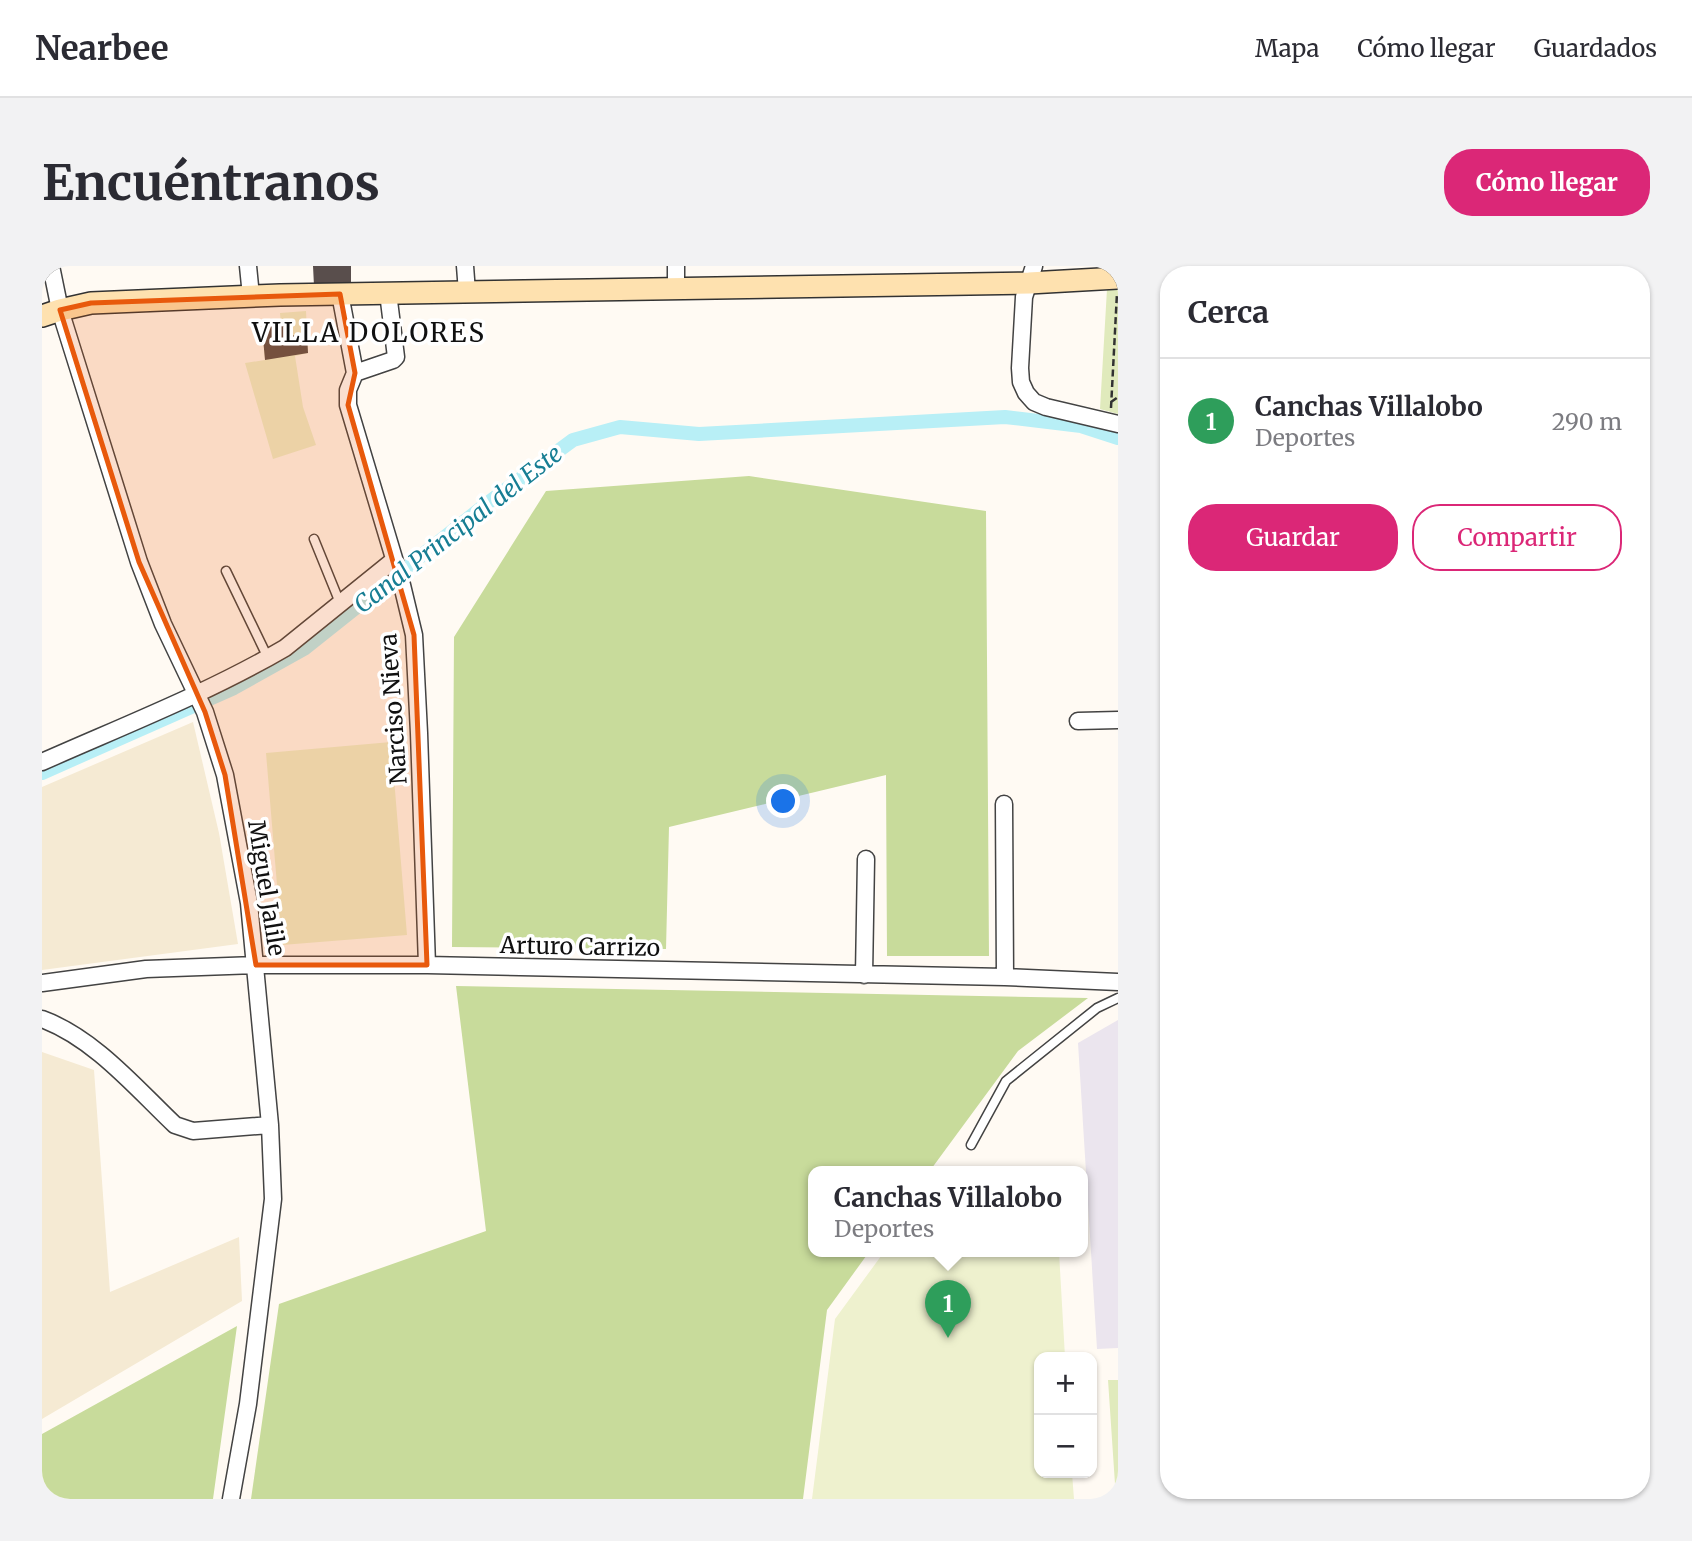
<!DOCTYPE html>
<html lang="es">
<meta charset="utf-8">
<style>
:root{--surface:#fff;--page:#f2f2f3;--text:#2b2b33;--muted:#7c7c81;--line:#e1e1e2;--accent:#db2777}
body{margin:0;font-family:Merriweather,serif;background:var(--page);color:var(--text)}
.controls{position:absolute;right:21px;bottom:21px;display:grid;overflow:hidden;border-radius:14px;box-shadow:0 2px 5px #0004}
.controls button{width:63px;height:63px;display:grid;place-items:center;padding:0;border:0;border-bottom:2px solid var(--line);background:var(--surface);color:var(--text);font:35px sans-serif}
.you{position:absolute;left:742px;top:536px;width:24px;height:24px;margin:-18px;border:5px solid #fff;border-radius:50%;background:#1a73e8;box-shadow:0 0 0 10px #1a73e833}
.badge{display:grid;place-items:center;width:46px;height:46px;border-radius:50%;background:var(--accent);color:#fff;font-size:23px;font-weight:700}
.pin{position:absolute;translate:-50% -58px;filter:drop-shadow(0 2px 4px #0008)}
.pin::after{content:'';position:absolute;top:37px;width:24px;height:21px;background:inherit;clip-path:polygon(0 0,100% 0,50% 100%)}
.popup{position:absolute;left:766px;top:900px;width:280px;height:91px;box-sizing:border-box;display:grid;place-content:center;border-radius:14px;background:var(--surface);filter:drop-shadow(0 2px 5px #0005);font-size:23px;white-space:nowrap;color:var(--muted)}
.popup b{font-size:26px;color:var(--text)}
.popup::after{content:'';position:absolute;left:50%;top:100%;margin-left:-14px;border:14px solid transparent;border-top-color:var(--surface)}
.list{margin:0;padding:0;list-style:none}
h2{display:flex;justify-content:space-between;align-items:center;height:91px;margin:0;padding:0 28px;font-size:30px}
h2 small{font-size:23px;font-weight:400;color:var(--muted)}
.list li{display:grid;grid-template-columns:46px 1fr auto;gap:21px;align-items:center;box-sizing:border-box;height:126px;padding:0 28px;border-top:2px solid var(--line)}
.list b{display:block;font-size:26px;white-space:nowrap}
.list p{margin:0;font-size:23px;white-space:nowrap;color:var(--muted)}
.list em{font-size:23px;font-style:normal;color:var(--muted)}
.actions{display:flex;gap:14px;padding:21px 28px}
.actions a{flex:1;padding:16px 0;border:2px solid var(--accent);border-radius:28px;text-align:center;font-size:24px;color:var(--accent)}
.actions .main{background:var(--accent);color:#fff}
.map{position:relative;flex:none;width:1076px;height:1233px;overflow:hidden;border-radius:28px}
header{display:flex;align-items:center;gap:42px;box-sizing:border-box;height:98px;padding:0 35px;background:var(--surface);border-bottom:2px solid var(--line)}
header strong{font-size:33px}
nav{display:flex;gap:38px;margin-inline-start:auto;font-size:24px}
.intro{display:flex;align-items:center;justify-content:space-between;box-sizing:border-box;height:168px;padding:0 42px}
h1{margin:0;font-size:49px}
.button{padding:18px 32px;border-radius:28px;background:var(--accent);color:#fff;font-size:24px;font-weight:700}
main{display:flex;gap:42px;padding:0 42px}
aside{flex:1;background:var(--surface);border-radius:28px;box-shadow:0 2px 5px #0004}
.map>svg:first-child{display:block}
.industrial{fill:#ebe5ee}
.farmland{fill:#f5ead3}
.green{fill:#e0eabc}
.forest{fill:#c8db9b}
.pitch{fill:#eef1ce}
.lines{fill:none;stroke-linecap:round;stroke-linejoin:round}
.canal{stroke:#b8eff6;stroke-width:14}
.building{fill:#594e4c}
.lane-casing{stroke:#434343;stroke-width:11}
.street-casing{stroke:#434343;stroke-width:19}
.secondary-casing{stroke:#323232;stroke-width:24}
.path{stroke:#323232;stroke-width:2.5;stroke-dasharray:7 3.5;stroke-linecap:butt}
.lane{stroke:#fff;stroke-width:8}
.street{stroke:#fff;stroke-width:16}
.secondary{stroke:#fee1af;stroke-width:21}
.marked{fill:#e8590c;fill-opacity:0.2;stroke:#e8590c;stroke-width:5;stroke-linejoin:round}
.labels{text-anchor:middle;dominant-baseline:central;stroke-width:7;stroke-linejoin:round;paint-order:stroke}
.street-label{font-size:23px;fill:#101010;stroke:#fff}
.water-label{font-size:24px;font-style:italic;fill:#177e94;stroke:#fff}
.quarter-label{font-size:26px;letter-spacing:2px;fill:#101010;stroke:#fff}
</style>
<header>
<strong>Nearbee</strong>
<nav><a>Mapa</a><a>Cómo llegar</a><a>Guardados</a></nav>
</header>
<div class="intro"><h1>Encuéntranos</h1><a class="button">Cómo llegar</a></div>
<main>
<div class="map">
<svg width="1076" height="1233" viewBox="0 0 1076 1233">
<rect width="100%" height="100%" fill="#fffaf3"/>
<path class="industrial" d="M1076,754V1082L1055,1083L1036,777Z"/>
<path class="farmland" d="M151,456L177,567L196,678L0,704V521Z
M0,786L52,804L68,1026L197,971L200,1035L0,1153Z"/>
<path class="green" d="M1065,23H1076V148L1058,143Z
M1066,1114H1076V1233H1074Z"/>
<path class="forest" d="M707,210L944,245L947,690H845L844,509L627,561L624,683L410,681L412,371L504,225Z
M414,720L1046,732L976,785L887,906H771V986H827L785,1044L761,1233H209L237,1038L444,965Z
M195,1060L171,1233H0V1168Z"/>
<path class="pitch" d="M264,45L266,87L253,90L261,141L274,179L231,193L203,97L223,94L220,61L239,59L238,47Z
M349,476L365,669L240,679L224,487Z
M842,986H1017L1023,1091H997V1207H1030L1032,1233H770L793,1053Z"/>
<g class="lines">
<path class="canal" d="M0,507L192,422L262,383L443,239L531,174L578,161L657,168L963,151L1039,160L1076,172"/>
</g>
<path class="building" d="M271,0H309V20H272Z
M242,58L243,71L265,67L266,87L223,94L220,61Z"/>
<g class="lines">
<g class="lane-casing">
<path id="lane" d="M272,273L298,337
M184,305L226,392
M929,879L964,815L1055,742L1076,732"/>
</g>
<g class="street-casing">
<path id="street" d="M9,0L18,44L97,296L121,358L163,446L183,509L207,637L228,859L231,933L206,1138L189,1233
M206,0L209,30
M423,0L425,26
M992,0L982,31L978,102L979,116L984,127L992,136L1004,141L1076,158
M634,23V0
M298,28L313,107L306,124V139L360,319L372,369L377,467L385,699
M313,107L351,94L354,91L346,27
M1036,455L1076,454
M0,496C81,460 166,427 243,382L352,294
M962,538L963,711
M822,709L824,593
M0,717L104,703L214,699H385L963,711L1076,716
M0,753C52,772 94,822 133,859L151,865L228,859"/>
</g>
<g class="secondary-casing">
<path id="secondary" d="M0,50L18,44L49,37L238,29L987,17L1076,12"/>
</g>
<path class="path" d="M1069,136L1076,131
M1069,142L1075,27"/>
<use href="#lane" class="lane"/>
<use href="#street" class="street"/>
<use href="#secondary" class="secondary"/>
</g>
<path class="marked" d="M298,28L313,107L306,139L372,369L385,699H214L183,509L163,446L97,296L18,44L49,37Z"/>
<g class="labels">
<g class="street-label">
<text transform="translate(351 443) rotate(-94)">Narciso Nieva</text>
<text transform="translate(225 622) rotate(81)">Miguel Jalile</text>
<text transform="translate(538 680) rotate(1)">Arturo Carrizo</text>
</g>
<g class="water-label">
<text transform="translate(416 263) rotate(-38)">Canal Principal del Este</text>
</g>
<g class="quarter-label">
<text x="327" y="66">VILLA DOLORES</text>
</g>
</g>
</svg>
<div class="controls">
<button>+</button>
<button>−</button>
</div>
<div class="you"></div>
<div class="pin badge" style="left:906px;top:1072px;background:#2e9e5b">1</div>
<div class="popup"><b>Canchas Villalobo</b>Deportes</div>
</div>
<aside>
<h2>Cerca<small></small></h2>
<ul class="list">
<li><span class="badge" style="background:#2e9e5b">1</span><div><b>Canchas Villalobo</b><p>Deportes</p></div><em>290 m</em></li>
</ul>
<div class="actions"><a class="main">Guardar</a><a>Compartir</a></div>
</aside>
</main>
